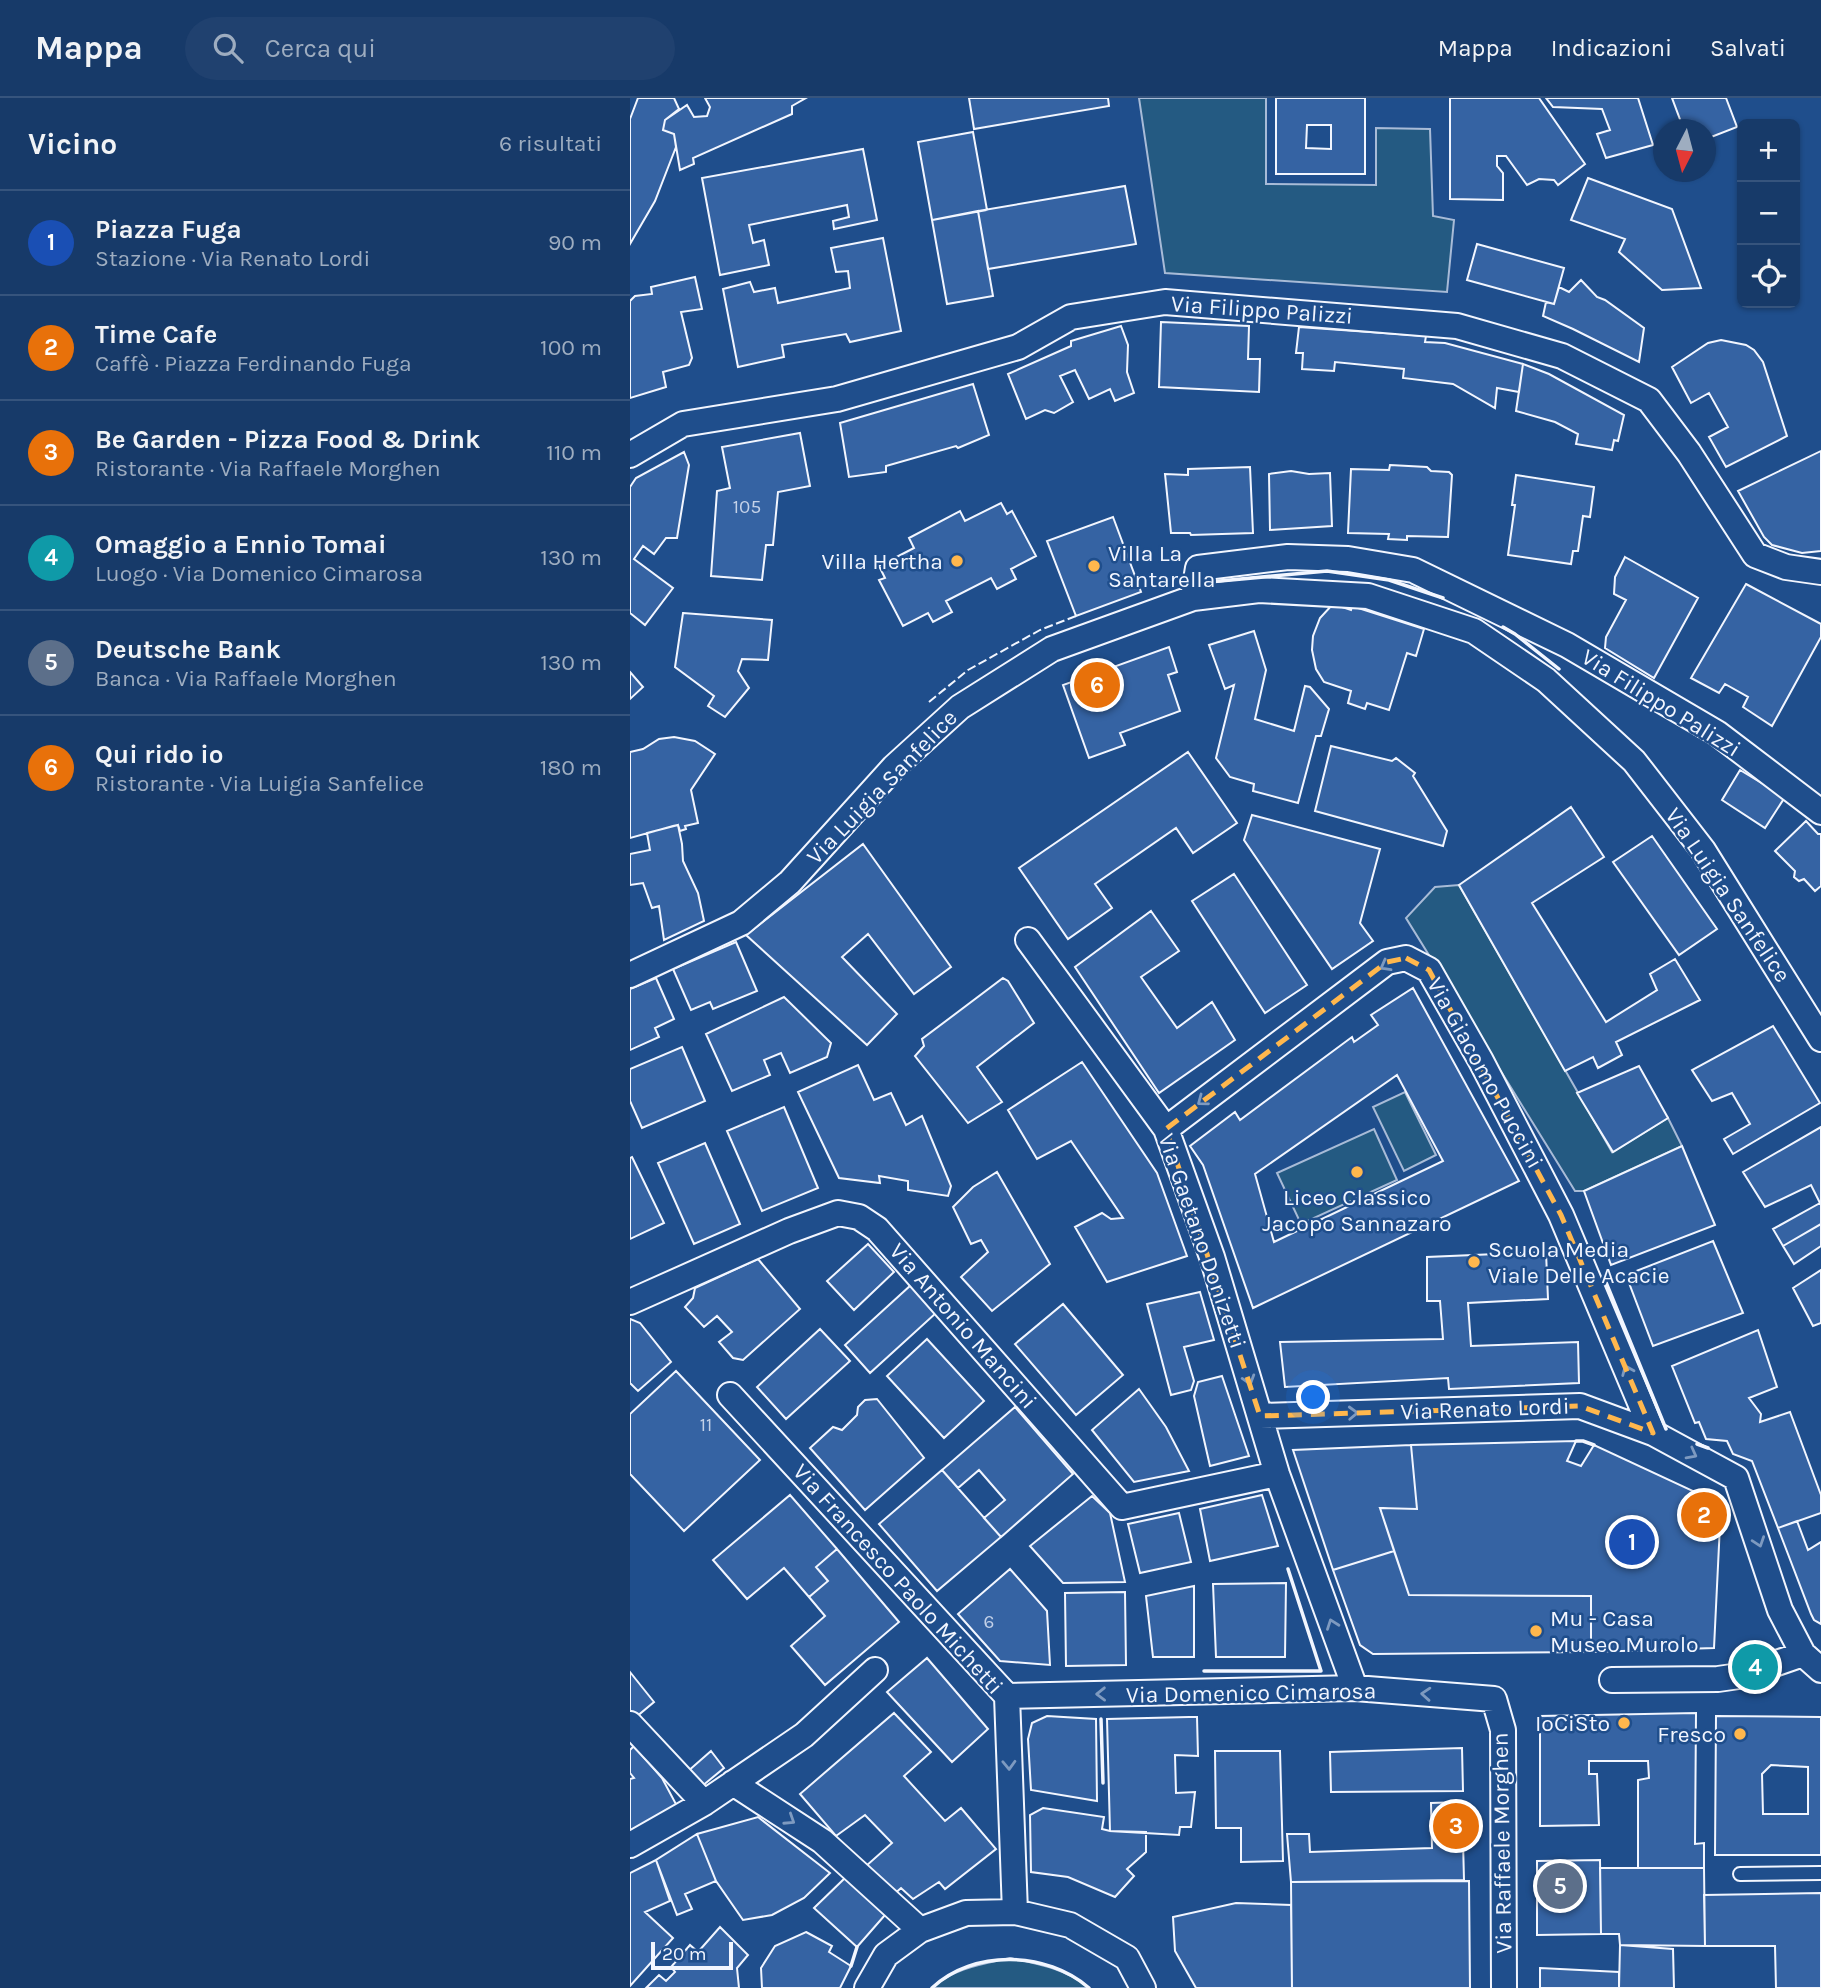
<!DOCTYPE html>
<html lang="it">
<meta charset="utf-8">
<style>
:root{--surface:#173a69;--page:#20416f;--text:#f1f3f6;--muted:#9eadc0;--line:#36547d;--accent:#bca0f2}
body{margin:0;font-family:Karla,sans-serif;background:var(--page);color:var(--text)}
.controls{position:absolute;right:21px;top:21px;display:grid;overflow:hidden;border-radius:10px;box-shadow:0 2px 5px #0004}
.controls button{width:63px;height:63px;display:grid;place-items:center;padding:0;border:0;border-bottom:2px solid var(--line);background:var(--surface);color:var(--text);font:35px sans-serif}
.compass{position:absolute;left:1023px;top:21px;width:63px;height:63px;border-radius:50%;background:var(--surface);box-shadow:0 2px 5px #0004;rotate:186deg}
.scale{position:absolute;left:21px;bottom:18px;width:82px;box-sizing:border-box;padding-left:7px;border:4px solid #f2f6ff;border-top:0;font-size:19px;line-height:24px;white-space:nowrap;color:#f2f6ff;-webkit-text-stroke:5px #1f4e8c;paint-order:stroke}
.you{position:absolute;left:684px;top:1300px;width:24px;height:24px;margin:-18px;border:5px solid #fff;border-radius:50%;background:#1a73e8;box-shadow:0 0 0 10px #1a73e833}
.badge{display:grid;place-items:center;width:46px;height:46px;border-radius:50%;background:var(--accent);color:#fff;font-size:23px;font-weight:700}
.pin{position:absolute;translate:-50% -50%;border:4px solid #fff;box-shadow:0 2px 7px #0006}
.list{margin:0;padding:0;list-style:none}
h2{display:flex;justify-content:space-between;align-items:center;height:91px;margin:0;padding:0 28px;font-size:30px}
h2 small{font-size:23px;font-weight:400;color:var(--muted)}
.list li{display:grid;grid-template-columns:46px 1fr auto;gap:21px;align-items:center;box-sizing:border-box;height:105px;padding:0 28px;border-top:2px solid var(--line)}
.list b{display:block;font-size:26px;white-space:nowrap}
.list p{margin:0;font-size:23px;white-space:nowrap;color:var(--muted)}
.list em{font-size:23px;font-style:normal;color:var(--muted)}
.icon{flex:none;width:38px;height:38px;fill:none;stroke:currentColor;stroke-width:2;stroke-linecap:round;stroke-linejoin:round}
.map{position:relative;flex:none;width:1191px;height:1890px;overflow:hidden}
header{display:flex;align-items:center;gap:42px;box-sizing:border-box;height:98px;padding:0 35px;background:var(--surface);border-bottom:2px solid var(--line)}
header strong{font-size:33px}
nav{display:flex;gap:38px;margin-inline-start:auto;font-size:24px}
.search{width:490px;height:63px;background:var(--page);display:flex;align-items:center;gap:18px;box-sizing:border-box;padding:0 24px;border-radius:38px;color:var(--muted);font-size:26px}
main{display:flex}
aside{flex:1;background:var(--surface)}
.map>svg:first-child{display:block}
.green{fill:#245a82;stroke:#a8bbd7;stroke-width:2}
.building{fill:#3563a3;stroke:#f2f6ff;stroke-width:2;fill-rule:evenodd}
.lines{fill:none;stroke-linecap:round;stroke-linejoin:round}
.lane-casing{stroke:#f2f6ff;stroke-width:16}
.street-casing{stroke:#f2f6ff;stroke-width:28}
.lane{stroke:#1f4e8c;stroke-width:12}
.street{stroke:#1f4e8c;stroke-width:24}
.fence{stroke:#f2f6ff;stroke-width:2;stroke-dasharray:9 3.5;stroke-linecap:butt}
.wall{stroke:#f2f6ff;stroke-width:3.5}
.oneway{stroke:#7e9ac0}
.marked{fill:none;stroke:#ffb74d;stroke-width:5;stroke-dasharray:14 9;stroke-linejoin:round}
.poi-dot{fill:#ffb74d;stroke:#1f4e8c;stroke-width:2.5}
.labels{text-anchor:middle;dominant-baseline:central;stroke-width:5;stroke-linejoin:round;paint-order:stroke}
.number-label{font-size:19px;fill:#c3d1e8}
.street-label{font-size:23px;fill:#f2f6ff;stroke:#1f4e8c}
.poi-label{font-size:23px;fill:#f2f6ff;stroke:#1f4e8c;text-anchor:start}
</style>
<header>
<strong>Mappa</strong>
<div class="search"><svg class="icon" aria-label="search" viewBox="0 0 24 24"><circle cx="10" cy="10" r="6"/><path d="M15 15l6 6"/></svg>Cerca qui</div>
<nav><a>Mappa</a><a>Indicazioni</a><a>Salvati</a></nav>
</header>
<main>
<aside>
<h2>Vicino<small>6 risultati</small></h2>
<ul class="list">
<li><span class="badge" style="background:#1a4fb4">1</span><div><b>Piazza Fuga</b><p>Stazione · Via Renato Lordi</p></div><em>90 m</em></li>
<li><span class="badge" style="background:#e8710a">2</span><div><b>Time Cafe</b><p>Caffè · Piazza Ferdinando Fuga</p></div><em>100 m</em></li>
<li><span class="badge" style="background:#e8710a">3</span><div><b>Be Garden - Pizza Food &amp; Drink</b><p>Ristorante · Via Raffaele Morghen</p></div><em>110 m</em></li>
<li><span class="badge" style="background:#0f9aa8">4</span><div><b>Omaggio a Ennio Tomai</b><p>Luogo · Via Domenico Cimarosa</p></div><em>130 m</em></li>
<li><span class="badge" style="background:#5c6f8a">5</span><div><b>Deutsche Bank</b><p>Banca · Via Raffaele Morghen</p></div><em>130 m</em></li>
<li><span class="badge" style="background:#e8710a">6</span><div><b>Qui rido io</b><p>Ristorante · Via Luigia Sanfelice</p></div><em>180 m</em></li>
</ul>
</aside>
<div class="map">
<svg width="1191" height="1890" viewBox="0 0 1191 1890">
<rect width="100%" height="100%" fill="#1f4e8c"/>
<path class="green" d="M509,0H636V86L746,87V30L800,31L803,118L824,122L817,194L535,175Z
M829,787L982,1054L1038,1020L1052,1048L954,1093H945L776,820L805,789Z
M775,994L806,1057L774,1073L743,1009Z
M744,1031L767,1082L671,1126L647,1075Z
M380,1860C409,1866 437,1871 459,1890H302C323,1870 353,1866 380,1860Z"/>
<path class="building" d="M8,0H44L49,11L35,22L33,32L44,36L46,49L25,103L0,146V21Z
M75,0H176L162,8V16L63,60L64,66L50,72L44,36L33,32L35,22L57,7L64,19L77,18L80,9Z
M339,0H478L479,8L344,31Z
M646,0H735V76H646ZM677,27H701V51L676,50Z
M820,0H909L955,66L928,87L924,82L909,81L897,87L876,58H867V68L873,75V102L820,101Z
M916,0H1008L1023,47L976,60L967,36L980,32L972,11L923,9Z
M1042,0H1096L1107,29L1076,41V32H1054Z
M343,34L357,112L302,122L288,44Z
M233,51L247,122L204,131L203,123L219,119L217,107L119,127L123,145L134,142L139,167L90,177L72,80Z
M958,80L1042,111L1071,190L1032,192L989,154L995,141L941,122Z
M495,88L506,146L358,171L348,113Z
M348,113L363,198L317,206L302,122Z
M253,140L271,233L220,244L216,236L152,247L154,259L108,269L93,191L120,184L124,194L145,190L148,205L220,190L218,173L206,174L201,150Z
M847,146L934,170L924,206L837,182Z
M65,179L72,211L51,214L62,260L59,267L33,274L36,289L0,300V203L5,198L22,196L21,189Z
M951,182L967,199L975,202L1014,230L1009,264L943,231L913,218L916,204L924,206L929,189L939,194Z
M531,224L619,228L618,261H630L629,294L529,289Z
M491,228L498,247L497,274L504,295L485,303L480,291L459,301L445,272L430,278L443,304L424,315L415,312L396,321L378,276L441,248V243Z
M669,229L796,238L795,244L815,245L893,266L889,294L867,290L865,310L823,286L773,280L774,271L705,264L704,273L672,271L673,255H666Z
M1091,242L1116,247L1124,252L1133,264L1157,338L1096,369L1079,339L1098,329L1079,295L1061,305L1042,269L1078,245Z
M893,266L919,276L994,317L988,343L984,342L982,352L946,346L948,336L925,324L886,313Z
M343,286L359,337L328,350L326,348L256,368V374L219,379L210,325Z
M170,335L180,388L148,394L143,447H136L132,482L81,478L87,393L100,390L92,349Z
M1191,353V453L1172,455L1142,447L1134,439L1108,393Z
M54,354L59,367L47,440H36L24,456L13,448L4,461L43,490L15,527L0,515V389L6,380Z
M760,367L797,369L801,373L819,374L822,377L818,439L777,438V442L758,441L759,436L718,435L721,371L759,372Z
M620,369L623,435L561,437L560,435H541L535,376L558,377V371Z
M661,373L679,376L700,375L702,428L640,432L639,376Z
M886,377L964,389L960,419L953,418L948,453H943L941,466L878,457L885,407H882Z
M371,405L377,416L382,413L406,458L381,471L386,481L367,491L361,480L316,503L322,514L303,524L298,515L273,528L249,482L255,480L249,468L284,450L279,440L330,413L335,423Z
M483,419L511,494L446,518L417,443Z
M995,459L1068,500L1024,580L975,550L976,539L996,502L984,496L985,479Z
M1116,486L1191,526V539L1142,628L1113,609L1118,599L1095,586L1089,595L1061,580Z
M703,506L721,512L722,508L794,531L786,558L777,555L759,612L737,605L735,611L718,605L721,593L694,584L686,571L682,552L683,538L690,520Z
M53,515L142,522L138,562L112,561L108,573L119,590L95,619L78,608L84,598L45,569Z
M624,533L636,572L625,621L664,633L675,588L680,589L699,611L691,638H686L668,705L623,693L624,686L600,679L586,660L604,587L595,591L579,547Z
M539,549L547,574L538,577L550,613L490,635L495,647L459,660L433,587Z
M0,574L13,589L0,601Z
M44,639L65,643L85,656L61,692L68,725L55,728L56,731L50,733L48,727L43,728L0,740V654L13,651L29,641Z
M701,648L762,663L766,660L785,675L783,678L817,733L813,748L685,713Z
M558,654L607,725L563,755L546,730L465,786L482,810L438,841L389,770Z
M1110,672L1155,699L1135,730L1092,702Z
M941,709L974,759L902,805L976,924L1027,892L1020,876L1045,861L1070,902L986,944L992,957L968,970L963,959L935,973L829,787Z
M622,717L750,751L730,825L743,843L702,871L614,742Z
M1176,723L1188,736H1191V788L1185,793L1174,781L1169,783L1164,779L1165,773L1145,753Z
M48,727L52,746L53,763L68,795L74,823L34,842L29,808L22,810L13,785L0,787V756L20,752L17,735Z
M1022,738L1087,831L1049,857L983,764Z
M233,746L321,869L284,896L238,836L212,859L267,916L237,947L116,837Z
M604,776L677,887L635,915L562,803Z
M521,813L549,853L511,879L547,930L582,904L605,942L529,995L445,869Z
M106,844L127,893L83,911L80,904L61,912L43,871Z
M26,880L44,921L25,930L29,939L0,952V891Z
M373,880L378,883L404,925L347,969L372,1004L338,1025L285,958L294,948L292,941Z
M783,890L889,1083L623,1210L573,1067L560,1048L605,1014L610,1022L722,939L724,944L748,927L741,917ZM767,977L813,1063L644,1144L625,1076Z
M154,899L201,945L197,959L160,975L151,955L134,962L140,977L102,993L76,936Z
M1143,928L1190,1005L1103,1056L1094,1041L1120,1026L1102,995L1082,1003L1062,972Z
M52,949L75,1003L12,1030L0,1003V971Z
M452,964L527,1075L557,1158L477,1184L445,1129L472,1115L481,1121L493,1120L441,1043L407,1061L378,1012Z
M228,967L244,1002L261,995L276,1027L292,1018L321,1088L318,1098L278,1092V1083L249,1078L250,1085L209,1080L168,994Z
M1009,968L1038,1020L983,1054L947,995Z
M154,1009L188,1090L132,1113L97,1033Z
M1191,1029V1126L1153,1148L1143,1131L1190,1105L1181,1087L1135,1109L1113,1074Z
M75,1045L110,1126L64,1146L28,1065Z
M1052,1048L1085,1127L981,1167L954,1093Z
M2,1059L34,1125L0,1141V1060Z
M367,1074L420,1166L362,1213L331,1179L358,1154L351,1142L341,1146L323,1109L343,1089Z
M1191,1126V1148L1164,1166L1153,1148Z
M1083,1143L1113,1215L1023,1248L996,1177Z
M238,1146L264,1174L224,1212L197,1183Z
M916,1154L918,1201L838,1205L841,1248L948,1244L949,1285L819,1291L818,1280L655,1289L650,1244L813,1241L810,1203H797V1159Z
M128,1161L170,1211L113,1262L103,1260L89,1244L102,1234L87,1218L74,1229L55,1209L63,1200L65,1190Z
M1191,1172V1225L1183,1228L1163,1190Z
M281,1187L306,1215L240,1275L215,1247Z
M570,1194L584,1242L554,1249L564,1283L561,1292L541,1297L517,1206Z
M433,1206L493,1277L446,1317L385,1246Z
M0,1221L10,1225L41,1264L8,1293L0,1285Z
M190,1231L220,1263L156,1321L127,1289Z
M1128,1232L1147,1289L1119,1300L1131,1316L1130,1324L1160,1314L1191,1397V1415L1148,1430L1122,1363L1103,1356L1097,1343L1076,1341L1069,1324L1065,1325L1042,1268Z
M297,1241L354,1303L314,1340L257,1278Z
M46,1273L130,1362L54,1433L0,1376V1316Z
M592,1278L619,1358L580,1368L564,1298L568,1284Z
M509,1291L536,1329L559,1373L504,1384L462,1332Z
M247,1301L294,1360L235,1412L180,1350L203,1329L212,1332L227,1317L228,1309L235,1302Z
M385,1309L443,1376L371,1439L354,1420L375,1402L349,1372L328,1390L312,1372Z
M946,1343L937,1363L951,1368L964,1347L1091,1406L1084,1550L961,1554V1498L779,1497L750,1410L787,1411L781,1347Z
M781,1347L787,1411L750,1410L764,1453L703,1472L663,1352Z
M312,1372L371,1439L307,1493L249,1426Z
M160,1397L207,1451L186,1469L198,1483L179,1499L154,1470L117,1501L83,1462Z
M632,1397L648,1448L580,1463L570,1411Z
M462,1398L480,1415L495,1484L433,1485L400,1448Z
M549,1415L561,1464L510,1475L498,1426Z
M1167,1423L1178,1452L1191,1444V1526L1184,1522L1181,1516L1148,1430Z
M207,1451L269,1524L195,1587L161,1548L195,1518L179,1499L198,1483L186,1469Z
M764,1453L779,1497L961,1498V1554L743,1556L730,1547L703,1472Z
M380,1471L417,1513L420,1567L370,1563L328,1516Z
M656,1485L655,1559H586L583,1486Z
M564,1488V1559H523L516,1498Z
M495,1494L496,1567L436,1568L435,1495Z
M297,1560L358,1631L322,1664L257,1594Z
M0,1574L24,1604L6,1619L0,1612Z
M264,1615L301,1654L274,1678L315,1723L331,1710L366,1751L315,1791L309,1784L283,1801L271,1790L262,1798L236,1768L262,1745L235,1717L206,1738L170,1696Z
M1066,1615L1065,1746L1074,1745V1770H1008V1682L1019,1680L1018,1663H959V1676H967L969,1727L910,1728V1618Z
M417,1618L466,1621L467,1703L401,1692L398,1641L402,1625Z
M1086,1618L1191,1619V1757H1085ZM1141,1667L1178,1669V1716H1133L1132,1676Z
M559,1619H567L568,1658L545,1657L546,1695L565,1694L561,1729H550L549,1737L480,1733L477,1621Z
M4,1648L32,1680L47,1708L0,1733V1681L4,1680L0,1675V1652Z
M832,1650L833,1693L701,1694L700,1654Z
M81,1653L94,1670L71,1689L57,1674Z
M585,1653H650L653,1763L611,1764V1730H586Z
M832,1704L834,1782L661,1784L657,1736H679L680,1754L802,1750L801,1705Z
M413,1710L474,1719L472,1731L480,1733L516,1734V1754L497,1771L504,1778L485,1799L438,1779L401,1774L400,1717Z
M128,1719L200,1775L174,1800L142,1817L113,1822L86,1783L67,1736Z
M67,1736L86,1783L55,1796L62,1811L47,1817L26,1762Z
M26,1762L40,1803L15,1814L43,1840L0,1888V1775Z
M970,1762L971,1836L907,1837V1763Z
M970,1770H1074L1075,1848L990,1847L989,1836H971Z
M215,1780L255,1817L227,1849L184,1810Z
M839,1783L840,1890H662L661,1784Z
M1191,1795V1890H1146L1145,1848H1075L1074,1797Z
M606,1805L661,1807L662,1890H566L545,1853L543,1819Z
M90,1829L118,1857L107,1870L109,1890H16L29,1877L36,1883L45,1874L41,1869L60,1847L68,1854Z
M176,1834L202,1848L199,1854L221,1868L210,1890H132L131,1870L145,1848Z
M990,1847L1043,1851L1044,1890H989Z
M910,1870L989,1874V1890H910Z"/>
<g class="lines">
<g class="lane-casing">
<path id="lane" d="M1110,1776L1191,1775"/>
</g>
<g class="street-casing">
<path id="street" d="M0,357L53,326L207,301L388,249L441,219L535,204L827,228L932,258L1019,302L1059,355L1125,457L1156,469L1191,474
M563,500L568,470L658,459L718,461L783,472L937,547L1087,635L1191,714
M398,842L536,1031L582,1159L647,1376L725,1590
M0,877L111,825L160,784L264,669L330,609L422,551L563,500L629,492L738,498L844,533L916,582L1004,663L1073,752L1191,941
M536,1031L757,864L776,860L799,872L851,963L931,1117L1023,1335
M0,1204L159,1133L208,1115L229,1119L247,1131L492,1409L647,1376
M100,1297L377,1598L385,1814
M630,1318L950,1308L1023,1335L1106,1380L1150,1512L1173,1556L1191,1572
M982,1582L1088,1581L1109,1578L1173,1556
M377,1598L725,1590L864,1601L873,1632L874,1890
M0,1626L74,1705
M103,1685L192,1743L290,1832
M0,1747L74,1705L174,1637L245,1572
M237,1890L256,1857L290,1832L336,1815L385,1814L440,1827L497,1860L513,1890"/>
</g>
<use href="#lane" class="lane"/>
<use href="#street" class="street"/>
<path class="fence" d="M299,604L338,572L410,532L446,518"/>
<path class="wall" d="M579,484L697,473L759,482L813,500
M873,529L885,536L929,571
M975,1182L1036,1331
M946,1343H953L964,1347
M1067,1346L1078,1350
M574,1573H691L658,1471
M471,1621L473,1685
M221,1868L227,1849
M302,1890C343,1851 417,1853 459,1890"/>
</g>
<defs><path id="oneway-chevron" d="M-2-3.5L2.5 0L-2 3.5" fill="none" stroke-width="1.6" stroke-linecap="round" stroke-linejoin="round" transform="scale(1.75)"/></defs>
<g class="oneway">
<use href="#oneway-chevron" transform="translate(755 868) rotate(151)"/>
<use href="#oneway-chevron" transform="translate(572 1003) rotate(143)"/>
<use href="#oneway-chevron" transform="translate(997 1272) rotate(-113)"/>
<use href="#oneway-chevron" transform="translate(619 1282) rotate(73)"/>
<use href="#oneway-chevron" transform="translate(723 1315) rotate(-2)"/>
<use href="#oneway-chevron" transform="translate(1062 1356) rotate(28)"/>
<use href="#oneway-chevron" transform="translate(1129 1444) rotate(71)"/>
<use href="#oneway-chevron" transform="translate(702 1526) rotate(-110)"/>
<use href="#oneway-chevron" transform="translate(471 1596) rotate(179)"/>
<use href="#oneway-chevron" transform="translate(796 1596) rotate(-176)"/>
<use href="#oneway-chevron" transform="translate(379 1667) rotate(88)"/>
<use href="#oneway-chevron" transform="translate(160 1722) rotate(33)"/>
</g>
<path class="marked" d="M776,860L799,872L931,1117L1023,1335L950,1308L630,1318L536,1031L757,864Z"/>
<g class="poi-dot">
<circle cx="327" cy="463" r="7"/>
<circle cx="464" cy="468" r="7"/>
<circle cx="727" cy="1074" r="7"/>
<circle cx="844" cy="1164" r="7"/>
<circle cx="906" cy="1533" r="7"/>
<circle cx="994" cy="1625" r="7"/>
<circle cx="1110" cy="1636" r="7"/>
</g>
<g class="labels">
<g class="number-label">
<text x="117" y="409">105</text>
<text x="76" y="1327">11</text>
<text x="359" y="1524">6</text>
</g>
<g class="street-label">
<text transform="translate(632 212) rotate(4)">Via Filippo Palizzi</text>
<text transform="translate(1031 605) rotate(32)">Via Filippo Palizzi</text>
<text transform="translate(252 689) rotate(-46)">Via Luigia Sanfelice</text>
<text transform="translate(1098 797) rotate(56)">Via Luigia Sanfelice</text>
<text transform="translate(855 975) rotate(61)">Via Giacomo Puccini</text>
<text transform="translate(572 1143) rotate(71)">Via Gaetano Donizetti</text>
<text transform="translate(333 1228) rotate(49)">Via Antonio Mancini</text>
<text transform="translate(855 1311) rotate(-2)">Via Renato Lordi</text>
<text transform="translate(268 1481) rotate(48)">Via Francesco Paolo Michetti</text>
<text transform="translate(621 1595) rotate(-1)">Via Domenico Cimarosa</text>
<text transform="translate(872 1745) rotate(-91)">Via Raffaele Morghen</text>
</g>
<g class="poi-label">
<text x="478" y="455">Villa La<tspan x="478" dy="26">Santarella</tspan></text>
<text x="313" y="463" text-anchor="end">Villa Hertha</text>
<text x="727" y="1099" text-anchor="middle">Liceo Classico<tspan x="727" dy="26">Jacopo Sannazaro</tspan></text>
<text x="858" y="1151">Scuola Media<tspan x="858" dy="26">Viale Delle Acacie</tspan></text>
<text x="920" y="1520">Mu - Casa<tspan x="920" dy="26">Museo Murolo</tspan></text>
<text x="980" y="1625" text-anchor="end">IoCiSto</text>
<text x="1096" y="1636" text-anchor="end">Fresco</text>
</g>
</g>
</svg>
<div class="controls">
<button>+</button>
<button>−</button>
<button><svg class="icon" aria-label="locate" viewBox="0 0 24 24"><circle cx="12" cy="12" r="6"/><path d="M12 2v4M12 18v4M2 12h4M18 12h4"/></svg></button>
</div>
<svg class="compass" viewBox="-18 -18 36 36"><path d="M0-13l5 13h-10z" fill="#e53935"/><path d="M0 13l5-13h-10z" fill="#9eadc0"/></svg>
<div class="scale">20 m</div>
<div class="you"></div>
<div class="pin badge" style="left:1002px;top:1444px;background:#1a4fb4">1</div>
<div class="pin badge" style="left:1074px;top:1417px;background:#e8710a">2</div>
<div class="pin badge" style="left:826px;top:1728px;background:#e8710a">3</div>
<div class="pin badge" style="left:1125px;top:1569px;background:#0f9aa8">4</div>
<div class="pin badge" style="left:930px;top:1788px;background:#5c6f8a">5</div>
<div class="pin badge" style="left:467px;top:587px;background:#e8710a">6</div>
</div>
</main>
